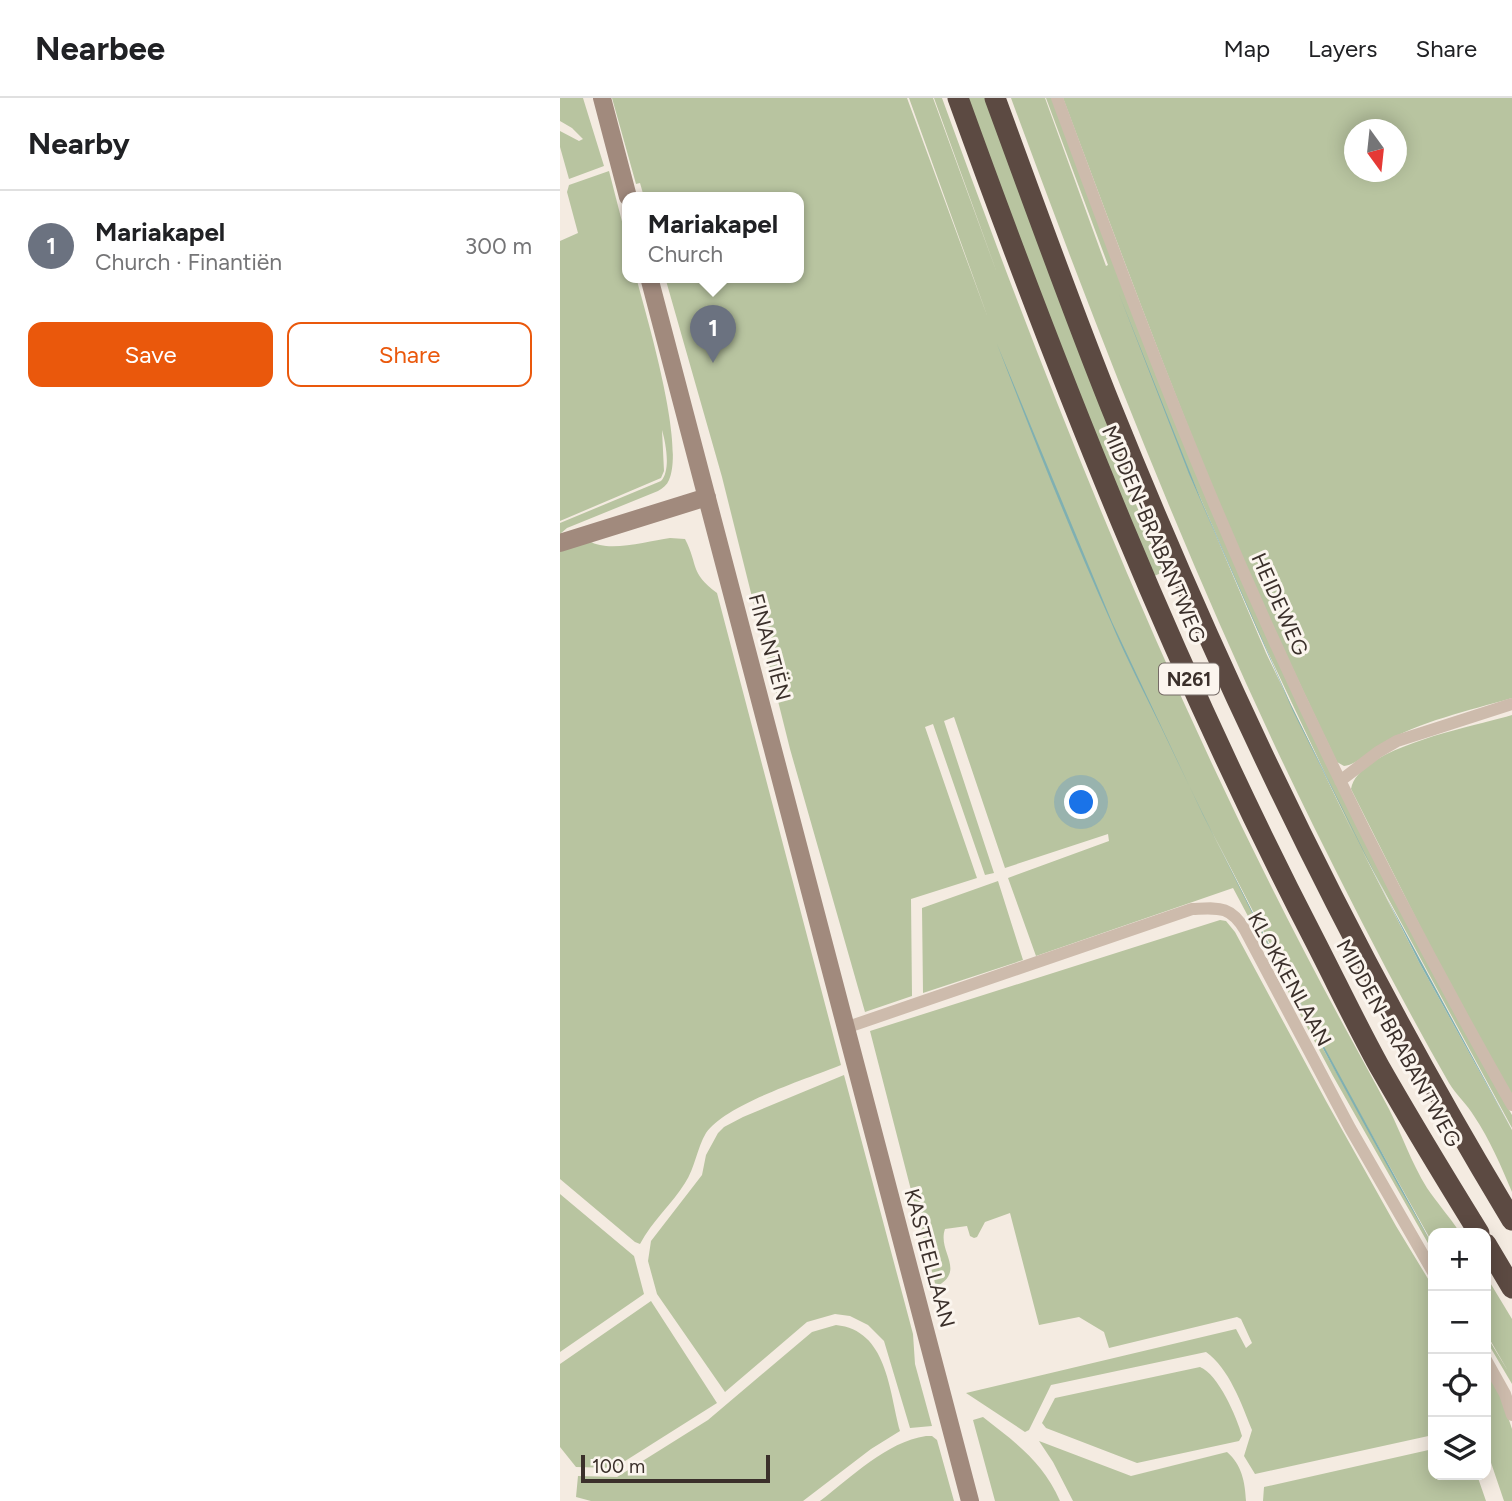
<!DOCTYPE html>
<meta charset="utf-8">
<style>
:root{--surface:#fff;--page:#f6f6f6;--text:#202124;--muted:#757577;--line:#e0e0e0;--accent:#ea580c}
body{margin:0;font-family:Figtree,sans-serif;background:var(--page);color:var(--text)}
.controls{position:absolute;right:21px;bottom:21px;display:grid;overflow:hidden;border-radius:14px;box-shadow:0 4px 18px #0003}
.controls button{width:63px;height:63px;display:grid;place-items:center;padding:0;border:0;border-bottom:2px solid var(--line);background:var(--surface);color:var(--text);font:35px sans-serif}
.compass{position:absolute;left:784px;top:21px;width:63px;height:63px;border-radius:50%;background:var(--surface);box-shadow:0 4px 18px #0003;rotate:165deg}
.scale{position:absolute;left:21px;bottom:18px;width:189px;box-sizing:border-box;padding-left:7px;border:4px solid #3b302b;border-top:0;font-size:19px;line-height:24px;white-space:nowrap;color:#3b302b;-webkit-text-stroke:5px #fbf5ee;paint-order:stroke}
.you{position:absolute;left:522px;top:705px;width:24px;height:24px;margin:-18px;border:5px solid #fff;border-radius:50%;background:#1a73e8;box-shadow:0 0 0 10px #1a73e833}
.badge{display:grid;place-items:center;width:46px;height:46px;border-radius:50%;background:var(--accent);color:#fff;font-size:23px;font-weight:700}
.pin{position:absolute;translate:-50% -58px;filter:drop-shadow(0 2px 4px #0008)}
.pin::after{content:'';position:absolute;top:37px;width:24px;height:21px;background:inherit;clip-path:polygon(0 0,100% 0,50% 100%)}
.popup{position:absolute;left:62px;top:94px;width:182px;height:91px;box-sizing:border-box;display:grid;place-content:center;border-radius:14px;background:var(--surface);filter:drop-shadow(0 2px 5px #0005);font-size:23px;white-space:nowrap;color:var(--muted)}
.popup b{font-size:26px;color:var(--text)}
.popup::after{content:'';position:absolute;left:50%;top:100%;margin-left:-14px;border:14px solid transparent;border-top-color:var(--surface)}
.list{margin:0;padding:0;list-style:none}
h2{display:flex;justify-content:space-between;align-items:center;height:91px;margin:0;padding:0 28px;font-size:30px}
h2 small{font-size:23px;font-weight:400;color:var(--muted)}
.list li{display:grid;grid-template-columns:46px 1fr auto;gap:21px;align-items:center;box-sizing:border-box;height:112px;padding:0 28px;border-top:2px solid var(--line)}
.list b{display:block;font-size:26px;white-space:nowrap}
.list p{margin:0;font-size:23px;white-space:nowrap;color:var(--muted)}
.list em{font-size:23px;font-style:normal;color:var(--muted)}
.actions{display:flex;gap:14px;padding:21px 28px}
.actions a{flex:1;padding:16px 0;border:2px solid var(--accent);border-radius:14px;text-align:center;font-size:24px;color:var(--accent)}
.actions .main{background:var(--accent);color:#fff}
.icon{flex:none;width:38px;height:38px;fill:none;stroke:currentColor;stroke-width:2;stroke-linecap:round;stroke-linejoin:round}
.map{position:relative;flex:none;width:952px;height:1403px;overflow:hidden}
header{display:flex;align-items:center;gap:42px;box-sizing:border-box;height:98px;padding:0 35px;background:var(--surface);border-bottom:2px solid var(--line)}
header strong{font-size:33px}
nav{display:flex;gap:38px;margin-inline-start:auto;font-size:24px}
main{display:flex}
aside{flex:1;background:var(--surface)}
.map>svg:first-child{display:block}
.green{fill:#b8c4a0;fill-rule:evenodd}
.water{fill:#7fb0b2}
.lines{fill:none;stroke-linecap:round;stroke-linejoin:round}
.street{stroke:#cdbbac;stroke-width:12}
.secondary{stroke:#a18a7d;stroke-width:18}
.highway{stroke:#5c4a42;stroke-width:21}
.labels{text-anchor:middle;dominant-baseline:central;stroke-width:6;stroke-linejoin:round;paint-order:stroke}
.shield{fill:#fbf5ee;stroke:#756b66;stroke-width:2}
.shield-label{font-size:19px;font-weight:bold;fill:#3b302b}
.street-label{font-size:21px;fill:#3b302b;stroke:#fbf5ee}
</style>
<header>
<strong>Nearbee</strong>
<nav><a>Map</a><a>Layers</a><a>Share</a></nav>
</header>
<main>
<aside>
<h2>Nearby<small></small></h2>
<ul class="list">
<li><span class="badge" style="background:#6b7280">1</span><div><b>Mariakapel</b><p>Church · Finantiën</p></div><em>300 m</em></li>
</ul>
<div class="actions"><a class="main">Save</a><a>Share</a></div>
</aside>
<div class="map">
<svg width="952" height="1403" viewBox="0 0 952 1403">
<rect width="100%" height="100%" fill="#f4ebe1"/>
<path class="green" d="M0,0H23L44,68L9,81L0,49V33L19,43L23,41L12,30L0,23Z
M52,0H347L428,220L349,0H373L437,175L374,0H382C497,317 622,630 784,928C799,955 814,983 829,1011C842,1037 851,1064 867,1090C877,1105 890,1119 900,1135H873V1146L770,962L650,730L742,913L873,1148V1154L773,978L673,790L476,858L448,780L549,743L548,736L445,770L394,619L384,623L434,775L425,777L373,626L365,629L417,780L351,801L352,898L305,914L230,651L162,379L105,179H239V99H84L80,85L76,86Z
M406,0H427L610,471L592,479L553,386Z
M451,0H485L546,168L548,167L486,0H493L640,382L915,952L952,1017V1030L802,752L860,866L952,1032V1094C941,1068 930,1042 914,1018C907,1006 896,997 889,985C841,901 796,814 753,727C637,491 542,247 451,0ZM623,360L698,533L795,739L706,555Z
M503,0H952V600C908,613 860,623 820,647C809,653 796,667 784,668L777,664C731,568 686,472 646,373C596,250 550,125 503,0ZM794,32H836V74H794Z
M49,73L67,143V179H76C87,220 125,346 109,382C107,387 103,390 98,393L7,430L0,436V425L101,383C111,372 106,346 102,332L104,373L101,380L0,423V143L18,135L7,94L9,87Z
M110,440L125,441C139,468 129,474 157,495L281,967C247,981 166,1006 146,1035C137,1050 135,1070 125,1085C112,1106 92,1123 80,1146L75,1144L0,1081V452L29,443C49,455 87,443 110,440Z
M952,617V998L878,864L791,691C798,649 916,628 952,617Z
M438,783L463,862L363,895L362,810Z
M660,822L666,823L675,834L766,1003L836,1128L873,1189V1337L695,1376L684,1358L692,1332C682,1307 669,1270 646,1254L491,1287L469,1332L465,1334L406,1295L676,1231L686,1250L692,1245L681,1221L677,1219L549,1250L544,1234L519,1219L479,1227L450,1115L425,1124L417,1139L414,1140L410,1138L407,1128L385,1131C377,1154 407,1172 376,1189L310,933Z
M284,977L353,1236L355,1266L372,1328L350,1330L324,1243L308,1227L290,1218L275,1216L247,1224L165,1294L97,1196L88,1163L91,1143L142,1077L146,1057L158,1035L164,1029L183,1019Z
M0,1096L74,1158L84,1196L0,1254Z
M926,1178L952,1221V1286L926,1242V1237L948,1273L926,1235Z
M91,1203L157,1305L54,1370L16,1369L0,1349V1266Z
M276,1227C327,1232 329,1292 340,1333L311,1351L243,1403H31L16,1399L18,1378L57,1379L148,1322L252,1234Z
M640,1269C658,1276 677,1319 682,1338L679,1343L577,1365L486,1330L482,1325L495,1300Z
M926,1274L941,1298L952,1331V1403H944L926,1350Z
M423,1319C455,1344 483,1364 500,1403H435L413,1322Z
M366,1338H372L377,1342L394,1403H260C292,1379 326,1344 366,1338Z
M479,1343L571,1378L667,1354C682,1367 685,1384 686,1403H513L493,1364Z
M873,1351V1377H917L926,1403H703L704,1389Z"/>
<path class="water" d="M559,196L641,402L731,607L828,802L952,1032L860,866L733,613L629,376Z
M437,246L552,524L643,717L720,868L873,1148C775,979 685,806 601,629C584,594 566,560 551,524C510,433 473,339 437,246Z"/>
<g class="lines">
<path class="street" d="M497,0C544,127 591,254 643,379C732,594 836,804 952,1007
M780,683L818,654L837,643L952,606
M285,930L632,811C658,810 670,807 685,832L790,1030L873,1174
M926,1262L945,1296L952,1317"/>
<path class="secondary" d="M42,0L68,99
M89,179L410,1403
M0,445L147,399"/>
<path class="highway" d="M398,0C502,288 615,573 756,845C777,886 797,928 819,968C851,1024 885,1080 919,1135
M435,0C473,103 510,207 551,309C664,589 795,863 952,1122
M926,1146L952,1190"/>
</g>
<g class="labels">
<rect class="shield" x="599" y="565.5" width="60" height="31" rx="5"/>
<g class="shield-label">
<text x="629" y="581">N261</text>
</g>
<g class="street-label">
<text transform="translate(594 436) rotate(67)">MIDDEN-BRABANTWEG</text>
<text transform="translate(720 506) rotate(66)">HEIDEWEG</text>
<text transform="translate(210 549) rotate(75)">FINANTIËN</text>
<text transform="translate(730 881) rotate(61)">KLOKKENLAAN</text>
<text transform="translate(839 945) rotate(61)">MIDDEN-BRABANTWEG</text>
<text transform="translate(370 1160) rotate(75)">KASTEELLAAN</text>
</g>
</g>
</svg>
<div class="controls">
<button>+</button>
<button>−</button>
<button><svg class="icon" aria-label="locate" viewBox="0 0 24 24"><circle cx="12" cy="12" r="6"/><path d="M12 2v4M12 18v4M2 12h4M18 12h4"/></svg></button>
<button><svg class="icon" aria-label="layers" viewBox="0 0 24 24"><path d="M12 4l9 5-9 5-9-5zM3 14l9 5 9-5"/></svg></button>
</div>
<svg class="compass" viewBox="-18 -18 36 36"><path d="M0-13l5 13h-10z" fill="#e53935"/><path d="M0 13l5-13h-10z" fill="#757577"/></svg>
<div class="scale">100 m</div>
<div class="you"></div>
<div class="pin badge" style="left:153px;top:265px;background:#6b7280">1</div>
<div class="popup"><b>Mariakapel</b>Church</div>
</div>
</main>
